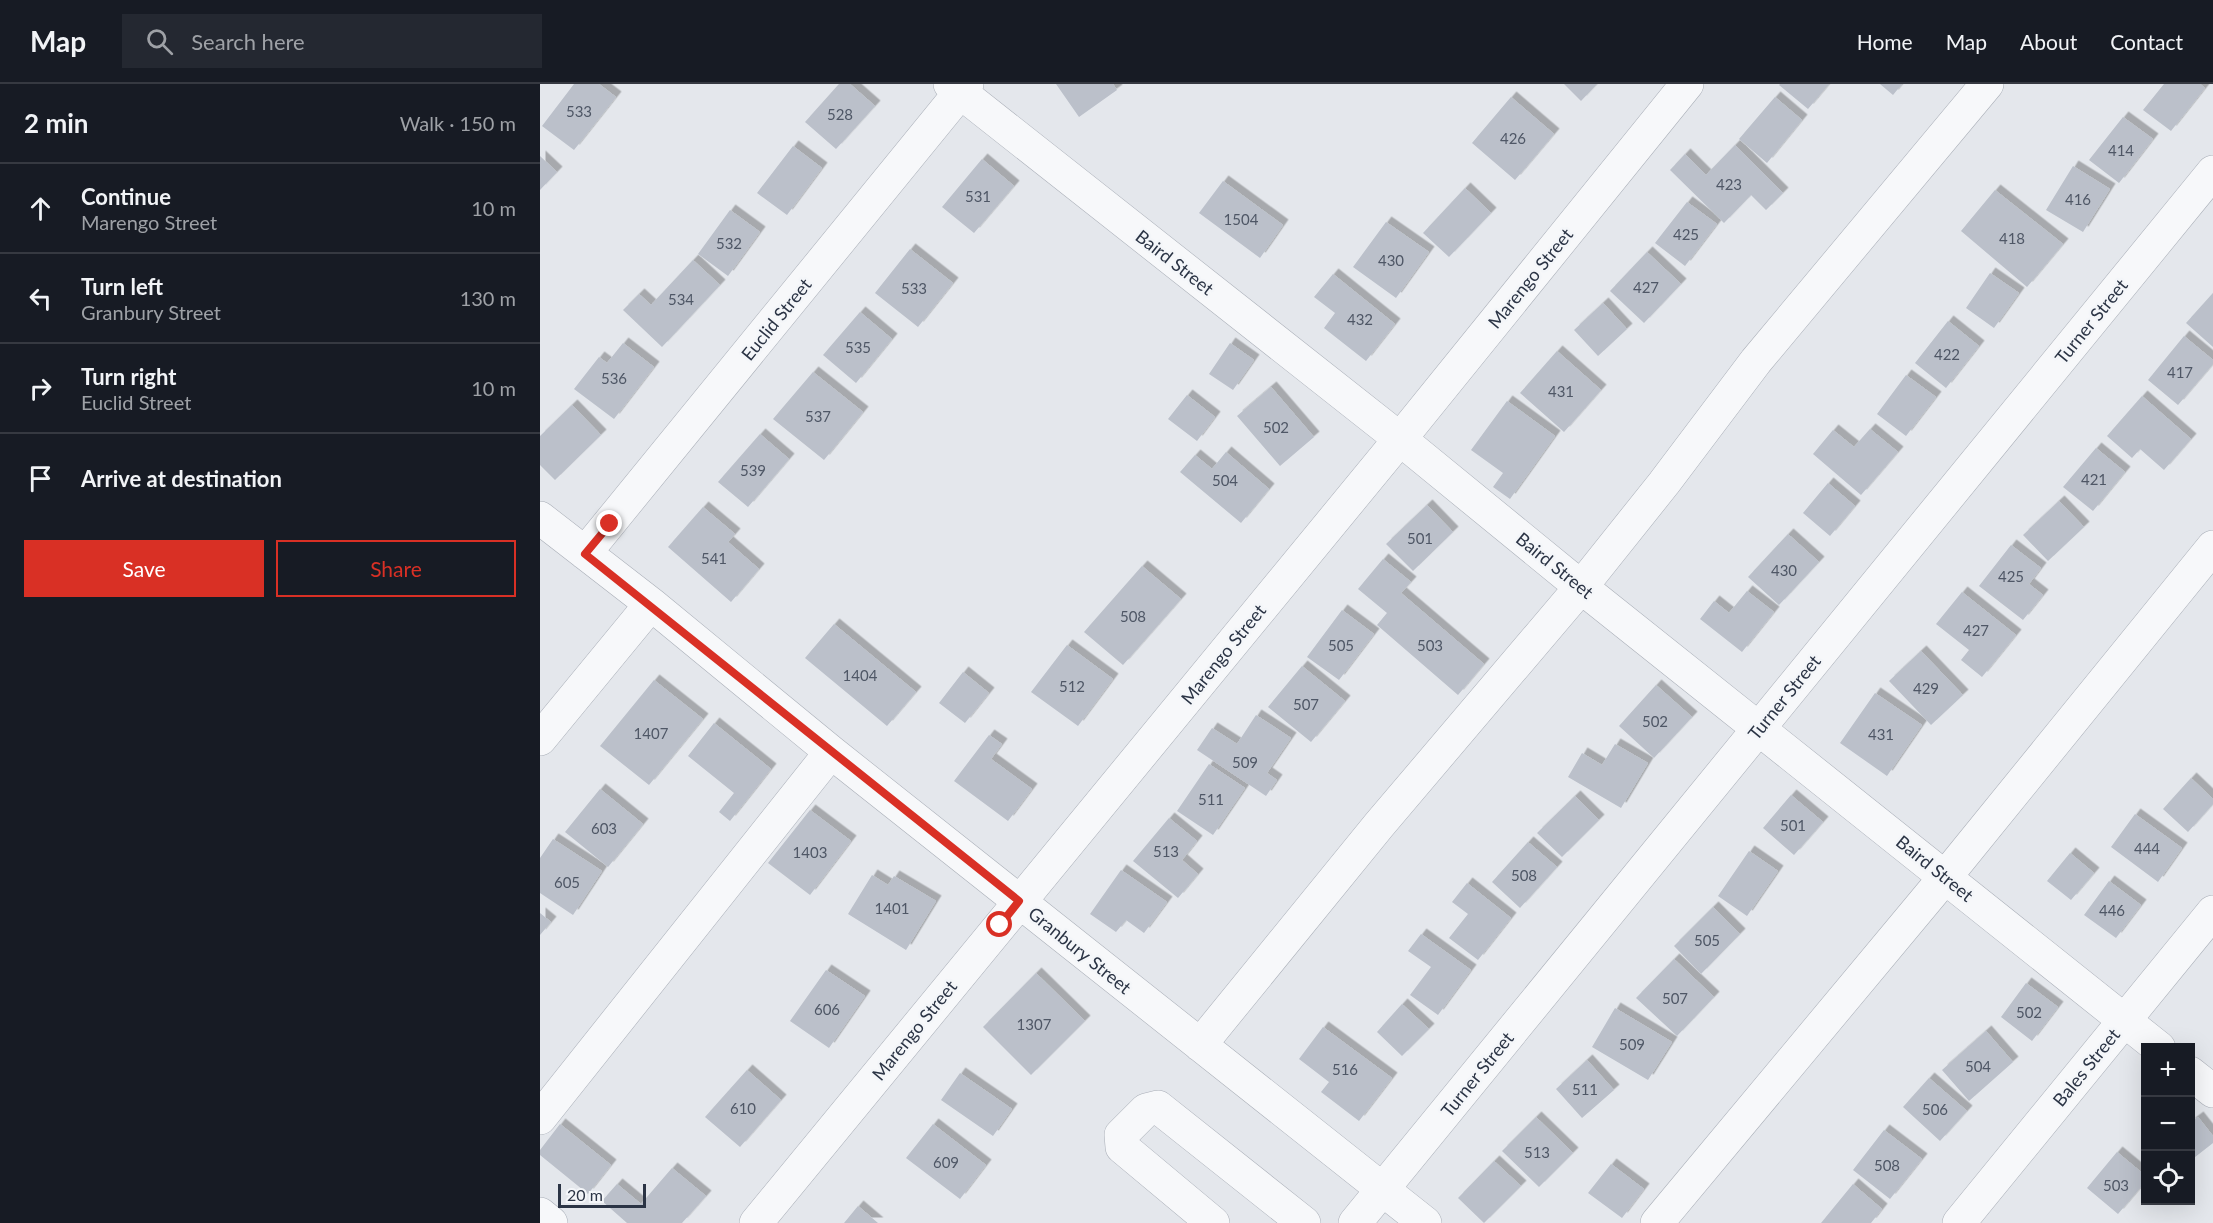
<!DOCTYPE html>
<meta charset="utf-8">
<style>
:root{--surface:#171b24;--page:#242831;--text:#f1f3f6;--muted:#9ea1a6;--line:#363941;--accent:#d93025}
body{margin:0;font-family:Lato,sans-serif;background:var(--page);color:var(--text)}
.controls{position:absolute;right:18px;bottom:18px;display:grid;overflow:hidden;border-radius:0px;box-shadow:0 6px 24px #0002}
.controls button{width:54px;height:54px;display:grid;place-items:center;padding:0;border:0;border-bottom:2px solid var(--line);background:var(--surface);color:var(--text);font:30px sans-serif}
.scale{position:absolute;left:18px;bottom:15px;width:88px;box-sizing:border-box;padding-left:6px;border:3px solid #2b3445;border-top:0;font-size:16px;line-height:21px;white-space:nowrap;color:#2b3445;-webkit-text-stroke:4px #f4f6f9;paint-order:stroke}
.stop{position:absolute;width:18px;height:18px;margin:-14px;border:4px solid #d93025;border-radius:50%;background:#fff}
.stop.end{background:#d93025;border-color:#fff;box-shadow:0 2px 6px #0008}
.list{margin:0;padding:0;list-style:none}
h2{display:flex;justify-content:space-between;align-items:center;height:78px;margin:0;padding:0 24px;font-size:26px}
h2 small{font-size:20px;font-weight:400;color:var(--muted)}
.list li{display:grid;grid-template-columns:39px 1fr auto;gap:18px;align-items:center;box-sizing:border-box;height:90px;padding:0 24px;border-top:2px solid var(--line)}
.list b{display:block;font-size:22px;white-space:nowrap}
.list p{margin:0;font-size:20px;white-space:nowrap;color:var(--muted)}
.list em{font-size:20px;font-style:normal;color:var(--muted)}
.actions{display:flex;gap:12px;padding:18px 24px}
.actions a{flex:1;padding:14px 0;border:2px solid var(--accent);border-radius:0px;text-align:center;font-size:21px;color:var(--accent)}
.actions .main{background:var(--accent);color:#fff}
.icon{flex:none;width:33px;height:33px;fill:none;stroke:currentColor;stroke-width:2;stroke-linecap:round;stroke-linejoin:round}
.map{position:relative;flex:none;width:1673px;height:1139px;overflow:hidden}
header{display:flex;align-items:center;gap:36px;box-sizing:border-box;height:84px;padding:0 30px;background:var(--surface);border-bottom:2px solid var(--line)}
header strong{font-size:28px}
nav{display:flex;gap:33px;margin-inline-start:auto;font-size:21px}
.search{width:420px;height:54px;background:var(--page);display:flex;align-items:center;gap:15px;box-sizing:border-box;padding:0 21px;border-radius:0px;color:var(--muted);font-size:22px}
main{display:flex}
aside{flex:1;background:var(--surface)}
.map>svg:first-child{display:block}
.building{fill:#bbc0ca;filter:url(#shadow)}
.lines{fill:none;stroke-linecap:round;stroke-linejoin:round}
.minor-casing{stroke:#a9aeb7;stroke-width:34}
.minor{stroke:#f7f8fa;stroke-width:33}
.route{stroke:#d93025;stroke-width:8}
.labels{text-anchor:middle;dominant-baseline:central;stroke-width:5;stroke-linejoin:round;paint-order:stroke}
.number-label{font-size:15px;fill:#4f5766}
.street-label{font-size:18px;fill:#2b3445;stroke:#f4f6f9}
</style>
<header>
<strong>Map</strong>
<div class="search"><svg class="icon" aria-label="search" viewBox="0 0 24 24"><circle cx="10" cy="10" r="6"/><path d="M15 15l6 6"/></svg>Search here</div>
<nav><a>Home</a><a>Map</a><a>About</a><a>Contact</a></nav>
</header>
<main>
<aside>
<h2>2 min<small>Walk · 150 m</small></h2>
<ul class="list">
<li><svg class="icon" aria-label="ahead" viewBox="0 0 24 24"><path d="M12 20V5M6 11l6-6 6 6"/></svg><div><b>Continue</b><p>Marengo Street</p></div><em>10 m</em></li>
<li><svg class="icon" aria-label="left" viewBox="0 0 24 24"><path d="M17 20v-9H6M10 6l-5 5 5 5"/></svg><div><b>Turn left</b><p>Granbury Street</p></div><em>130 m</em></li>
<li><svg class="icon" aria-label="right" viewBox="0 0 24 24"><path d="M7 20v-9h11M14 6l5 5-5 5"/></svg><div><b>Turn right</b><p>Euclid Street</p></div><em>10 m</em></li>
<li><svg class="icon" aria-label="arrive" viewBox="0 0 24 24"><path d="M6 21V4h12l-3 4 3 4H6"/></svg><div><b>Arrive at destination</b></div></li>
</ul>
<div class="actions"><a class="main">Save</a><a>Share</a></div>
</aside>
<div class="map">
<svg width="1673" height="1139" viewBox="0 0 1673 1139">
<defs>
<filter id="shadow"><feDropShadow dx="5.5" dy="-5.5" stdDeviation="0" flood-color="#0004"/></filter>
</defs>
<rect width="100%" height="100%" fill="#e4e7ec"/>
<path class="building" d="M34,0H59L76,13L34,66L2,42Z
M299,0H310L335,22L296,65L265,38Z
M516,0H573L577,6L539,33Z
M1024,0H1057L1041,17Z
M1240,0H1289L1268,25L1239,1Z
M1340,0H1362L1353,11Z
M1624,0H1660L1665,4L1631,47L1603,26Z
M971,13L1014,50L975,96L932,59Z
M1235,13L1262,36L1227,79L1199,55Z
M1583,33L1613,55L1579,99L1549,76Z
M1195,61L1243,109L1226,126L1211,111L1184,139L1130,86L1145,70L1166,91Z
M253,62L282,84L247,131L217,109Z
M0,72L17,88L0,106Z
M442,75L474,102L434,149L402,123Z
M1533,82L1570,105L1543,148L1506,126Z
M683,97L743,141L720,174L659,129Z
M925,104L951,129L909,173L883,149Z
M1455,106L1523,160L1487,203L1421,147Z
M1147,118L1177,140L1145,182L1115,159Z
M190,126L220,148L188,192L158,170Z
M846,138L889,168L856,214L813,183Z
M370,165L413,199L378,243L335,209Z
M1107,168L1141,200L1104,239L1070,207Z
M153,176L180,201L122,263L83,226L99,210L111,221Z
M1450,189L1479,209L1454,244L1426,224Z
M793,190L855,240L826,277L784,244L795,229L774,213Z
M1673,209V263L1646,239Z
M1063,219L1087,245L1058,272L1034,246Z
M320,228L352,255L316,299L283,271Z
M1408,237L1439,262L1406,304L1375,279Z
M1644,252L1673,276V280L1638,321L1608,296Z
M83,259L114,283L74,335L34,305L59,273L67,279Z
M690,259L714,276L693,306L669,290Z
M1017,267L1061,306L1024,348L980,309Z
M273,288L323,328L284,376L233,335Z
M1366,291L1396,313L1366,352L1337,330Z
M731,303L774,353L740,382L697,332Z
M647,311L675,333L657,357L628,335Z
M1602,312L1651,355L1624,386L1600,365L1592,374L1567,352Z
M967,317L1015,352L970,415L953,403L963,389L931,366Z
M32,321L61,351L15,396L0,381V352Z
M1330,345L1358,368L1321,411L1273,370L1293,346L1314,363Z
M220,350L249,375L208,423L178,398Z
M1556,364L1585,388L1553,427L1523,403Z
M686,368L729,405L701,439L640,388L655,371L672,385Z
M1288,399L1315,422L1290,452L1263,429Z
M1519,417L1544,443L1508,477L1483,451Z
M887,421L913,448L873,487L846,460Z
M163,423L195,450L188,458L219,485L191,518L128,463Z
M1248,450L1279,478L1239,521L1208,493Z
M1471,461L1501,484L1489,500L1503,511L1483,536L1439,502Z
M843,475L871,498L861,509L944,580L918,611L837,541L847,529L818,505Z
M602,482L641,515L583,581L544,548Z
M1207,507L1234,528L1202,568L1160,535L1174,517L1189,529Z
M1422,508L1476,551L1442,593L1421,576L1429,566L1396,540Z
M802,526L834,550L799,596L767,573Z
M294,540L376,608L347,642L265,574Z
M527,561L573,595L538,642L491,608Z
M1381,567L1423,611L1391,641L1349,597Z
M762,582L805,617L771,658L728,623Z
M423,588L449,609L425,639L399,619Z
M114,596L163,635L109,701L60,662Z
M1116,601L1152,633L1114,674L1079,642Z
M1335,609L1382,641L1347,692L1300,659Z
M716,631L751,654L727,689L737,696L726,712L657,666L672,644L697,660Z
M174,639L231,685L190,737L179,728L194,709L148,672Z
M449,651L462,660L451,675L492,705L468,737L414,697Z
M1075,660L1108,679L1081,724L1028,693L1042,669L1062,681Z
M669,680L705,704L673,751L637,727Z
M1651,694L1673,715V720L1648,748L1623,725Z
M60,705L103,740L68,783L25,748Z
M1251,711L1283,738L1254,771L1223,744Z
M1035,712L1059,736L1022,773L997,749Z
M270,726L311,757L270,811L228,779Z
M1595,730L1642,764L1618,798L1571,763Z
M629,734L657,757L642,776L658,790L638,814L593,777Z
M13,755L62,787L33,831L0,809V774Z
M988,758L1017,783L980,824L952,798Z
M1209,767L1238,787L1207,832L1178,812Z
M1530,769L1554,789L1531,816L1507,797Z
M581,786L627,818L604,849L586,836L576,848L550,830Z
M332,791L348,801L354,792L396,817L366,866L308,830Z
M1569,797L1601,821L1576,854L1544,831Z
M927,799L971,834L938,876L909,854L928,830L912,818Z
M1173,823L1200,850L1161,890L1134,862Z
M0,829L11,838L0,851Z
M881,850L931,886L898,931L870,911L891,883L868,867Z
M1134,875L1174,913L1137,952L1096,914Z
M286,886L325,912L289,964L250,937Z
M496,889L545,937L491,991L443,943Z
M1486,899L1518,923L1492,957L1461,933Z
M862,920L889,945L862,972L837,948Z
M1075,924L1132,958L1108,996L1052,963Z
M783,943L852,994L819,1037L781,1008L789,998L759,975Z
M1446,947L1473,978L1429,1017L1402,986Z
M1047,976L1074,1006L1042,1034L1016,1005Z
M207,986L241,1016L200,1063L165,1033Z
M420,989L472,1025L453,1052L401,1016Z
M1389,994L1427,1027L1400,1057L1363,1023Z
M996,1033L1033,1069L999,1103L962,1067Z
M1658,1033L1673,1052V1059L1650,1077V1039Z
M20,1040L71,1081L48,1110L0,1071V1066Z
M393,1040L446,1081L420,1115L366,1074Z
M1344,1046L1382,1075L1350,1115L1313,1086Z
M1577,1068L1606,1092V1097L1578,1130L1547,1104Z
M954,1077L981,1102L944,1139L918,1114Z
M1071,1080L1104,1105L1082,1134L1048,1109Z
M132,1084L166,1112L142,1139H87L62,1117L77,1100L101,1120Z
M1313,1100L1342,1125L1331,1139H1281Z
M318,1122L338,1139H304Z"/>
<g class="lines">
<g class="minor-casing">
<path id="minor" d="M410,0L860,355L1041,503L1619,964
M0,434L111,520L291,668L885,1139
M45,469L427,0
M0,655L111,520
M660,961L839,741L1041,503L1124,399L1216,277L1447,0
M1650,989L1673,1007
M0,1034L291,668
M0,1130L11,1139
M216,1139L860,355L1147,0
M673,1139L582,1063L581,1051L606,1026L618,1023L764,1139
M815,1139L1673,88
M1117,1139L1406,792L1673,463
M1419,1139L1673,828"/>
</g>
<use href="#minor" class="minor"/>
</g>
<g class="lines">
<path class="route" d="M70,440L45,470L479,817L460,841"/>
</g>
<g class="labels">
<g class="number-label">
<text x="39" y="27">533</text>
<text x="300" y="30">528</text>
<text x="973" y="54">426</text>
<text x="1581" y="66">414</text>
<text x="1189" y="100">423</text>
<text x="438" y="112">531</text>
<text x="1538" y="115">416</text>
<text x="701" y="135">1504</text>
<text x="1146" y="150">425</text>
<text x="1472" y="154">418</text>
<text x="189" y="159">532</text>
<text x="851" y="176">430</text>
<text x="1106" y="203">427</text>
<text x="374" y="204">533</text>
<text x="141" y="215">534</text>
<text x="820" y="235">432</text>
<text x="318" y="263">535</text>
<text x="1407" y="270">422</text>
<text x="1640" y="288">417</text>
<text x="74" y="294">536</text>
<text x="1021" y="307">431</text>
<text x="278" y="332">537</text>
<text x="736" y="343">502</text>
<text x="213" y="386">539</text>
<text x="1554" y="395">421</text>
<text x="685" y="396">504</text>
<text x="880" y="454">501</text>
<text x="174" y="474">541</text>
<text x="1244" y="486">430</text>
<text x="1471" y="492">425</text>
<text x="593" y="532">508</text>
<text x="1436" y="546">427</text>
<text x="801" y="561">505</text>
<text x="890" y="561">503</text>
<text x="320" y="591">1404</text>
<text x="532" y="602">512</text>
<text x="1386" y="604">429</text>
<text x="766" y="620">507</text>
<text x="1115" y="637">502</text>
<text x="111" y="649">1407</text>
<text x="1341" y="650">431</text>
<text x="705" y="678">509</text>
<text x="671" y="715">511</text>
<text x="1253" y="741">501</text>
<text x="64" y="744">603</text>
<text x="1607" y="764">444</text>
<text x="626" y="767">513</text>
<text x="270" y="768">1403</text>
<text x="984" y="791">508</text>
<text x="27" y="798">605</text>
<text x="352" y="824">1401</text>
<text x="1572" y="826">446</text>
<text x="1167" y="856">505</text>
<text x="1135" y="914">507</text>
<text x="287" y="925">606</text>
<text x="1489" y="928">502</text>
<text x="494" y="940">1307</text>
<text x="1092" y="960">509</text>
<text x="1438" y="982">504</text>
<text x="805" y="985">516</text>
<text x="1045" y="1005">511</text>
<text x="203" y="1024">610</text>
<text x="1395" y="1025">506</text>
<text x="997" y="1068">513</text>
<text x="406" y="1078">609</text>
<text x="1347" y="1081">508</text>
<text x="1576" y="1101">503</text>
</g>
<g class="street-label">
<text transform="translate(635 178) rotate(38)">Baird Street</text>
<text transform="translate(990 194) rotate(-51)">Marengo Street</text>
<text transform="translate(236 235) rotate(-51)">Euclid Street</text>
<text transform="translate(1551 237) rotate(-51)">Turner Street</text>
<text transform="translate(1015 481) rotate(39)">Baird Street</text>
<text transform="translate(683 570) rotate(-51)">Marengo Street</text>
<text transform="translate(1244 613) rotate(-51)">Turner Street</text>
<text transform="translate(1395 784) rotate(39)">Baird Street</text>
<text transform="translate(540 866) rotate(39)">Granbury Street</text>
<text transform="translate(374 946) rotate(-51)">Marengo Street</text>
<text transform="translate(1546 983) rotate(-51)">Bales Street</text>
<text transform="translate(937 990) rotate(-51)">Turner Street</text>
</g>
</g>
</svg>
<div class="controls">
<button>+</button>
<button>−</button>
<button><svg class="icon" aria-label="locate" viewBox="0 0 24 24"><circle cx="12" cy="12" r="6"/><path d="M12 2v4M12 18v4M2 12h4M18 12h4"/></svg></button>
</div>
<div class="scale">20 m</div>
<div class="stop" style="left:460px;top:841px"></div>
<div class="stop end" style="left:70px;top:440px"></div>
</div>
</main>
